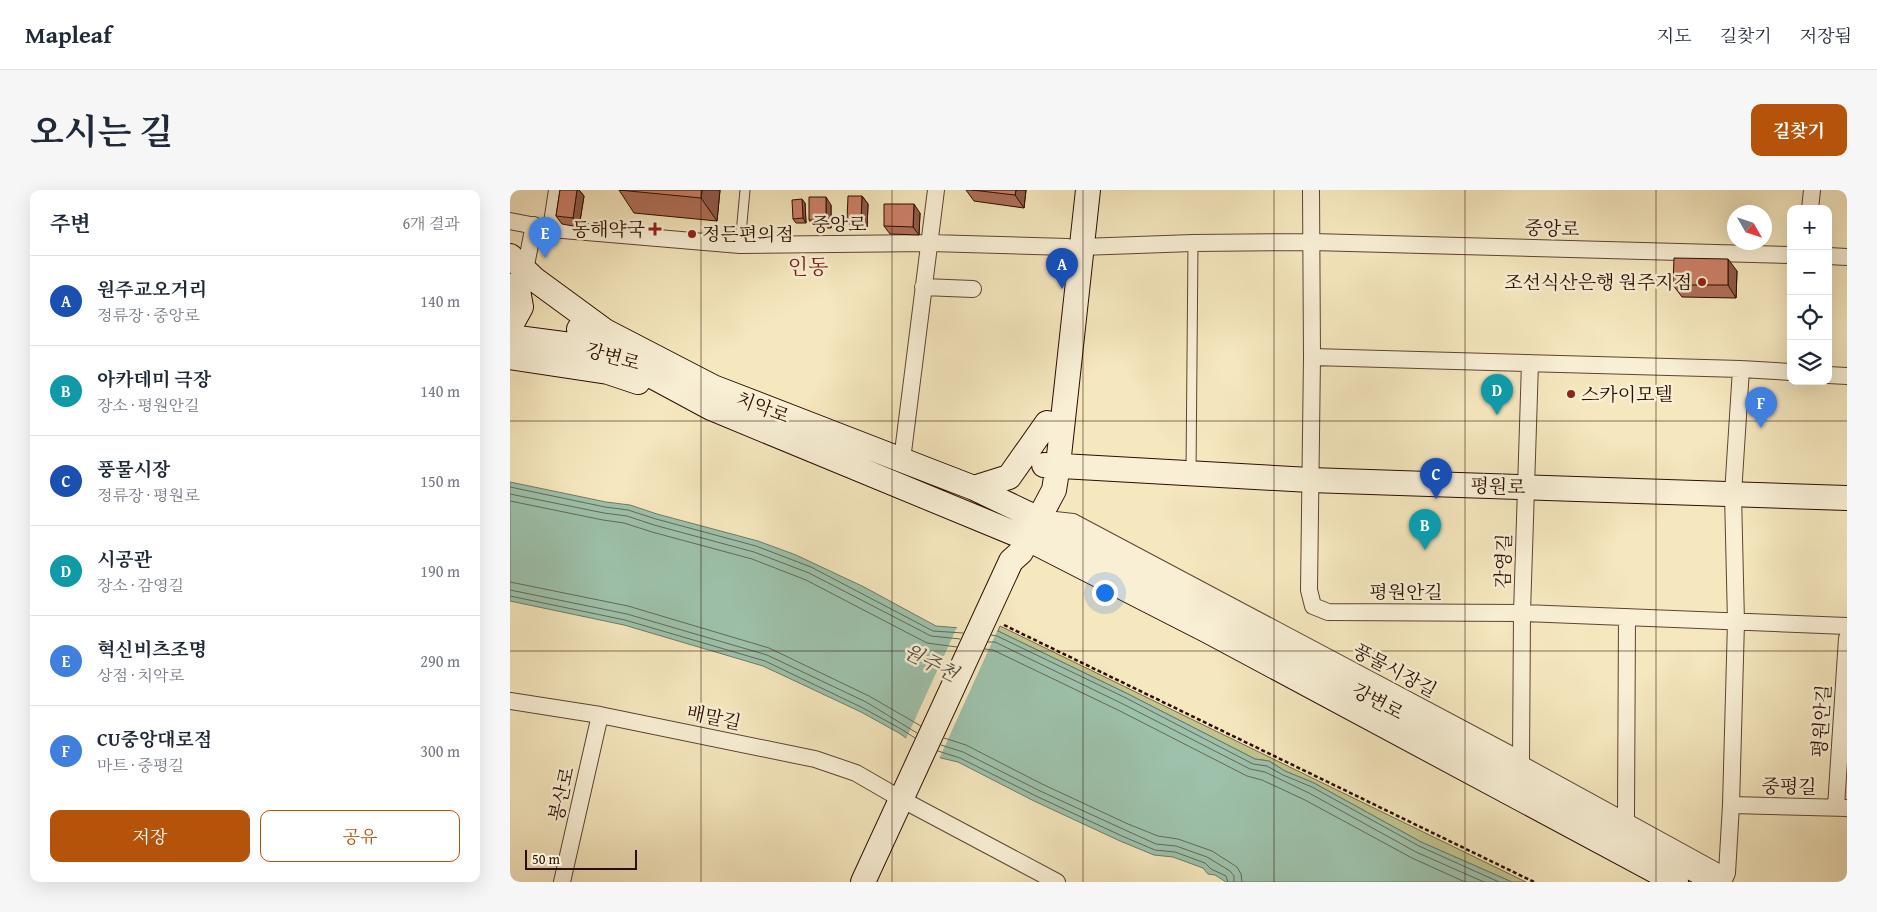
<!DOCTYPE html>
<html lang="ko">
<meta charset="utf-8">
<style>
:root{--surface:#fff;--page:#f6f6f7;--text:#1f2937;--muted:#747a83;--line:#e0e1e3;--accent:#b45309}
body{margin:0;font-family:"Gentium Book Plus","Noto Serif KR",serif;background:var(--page);color:var(--text)}
.controls{position:absolute;right:15px;top:15px;display:grid;overflow:hidden;border-radius:10px;box-shadow:0 5px 20px #0002}
.controls button{width:45px;height:45px;display:grid;place-items:center;padding:0;border:0;border-bottom:1px solid var(--line);background:var(--surface);color:var(--text);font:25px sans-serif}
.compass{position:absolute;left:1217px;top:15px;width:45px;height:45px;border-radius:50%;background:var(--surface);box-shadow:0 5px 20px #0002;rotate:129deg}
.scale{position:absolute;left:15px;bottom:12px;width:112px;box-sizing:border-box;padding-left:5px;border:2px solid #2c0e00;border-top:0;font-size:14px;line-height:18px;white-space:nowrap;color:#2c0e00;-webkit-text-stroke:4px #f8efd5;paint-order:stroke}
.you{position:absolute;left:594px;top:402px;width:18px;height:18px;margin:-12px;border:4px solid #fff;border-radius:50%;background:#1a73e8;box-shadow:0 0 0 8px #1a73e833}
.badge{display:grid;place-items:center;width:32px;height:32px;border-radius:50%;background:var(--accent);color:#fff;font-size:16px;font-weight:700}
.pin{position:absolute;translate:-50% -41px;filter:drop-shadow(0 1px 2px #0008)}
.pin::after{content:'';position:absolute;top:26px;width:18px;height:15px;background:inherit;clip-path:polygon(0 0,100% 0,50% 100%)}
.list{margin:0;padding:0;list-style:none}
h2{display:flex;justify-content:space-between;align-items:center;height:65px;margin:0;padding:0 20px;font-size:21px}
h2 small{font-size:16px;font-weight:400;color:var(--muted)}
.list li{display:grid;grid-template-columns:32px 1fr auto;gap:15px;align-items:center;box-sizing:border-box;height:90px;padding:0 20px;border-top:1px solid var(--line)}
.list b{display:block;font-size:19px;white-space:nowrap}
.list p{margin:0;font-size:16px;white-space:nowrap;color:var(--muted)}
.list em{font-size:16px;font-style:normal;color:var(--muted)}
.actions{display:flex;gap:10px;padding:15px 20px}
.actions a{flex:1;padding:11px 0;border:1px solid var(--accent);border-radius:10px;text-align:center;font-size:18px;color:var(--accent)}
.actions .main{background:var(--accent);color:#fff}
.icon{flex:none;width:28px;height:28px;fill:none;stroke:currentColor;stroke-width:2;stroke-linecap:round;stroke-linejoin:round}
.map{position:relative;flex:none;width:1337px;height:692px;overflow:hidden;border-radius:10px}
header{display:flex;align-items:center;gap:30px;box-sizing:border-box;height:70px;padding:0 25px;background:var(--surface);border-bottom:1px solid var(--line)}
header strong{font-size:24px}
nav{display:flex;gap:28px;margin-inline-start:auto;font-size:18px}
.intro{display:flex;align-items:center;justify-content:space-between;box-sizing:border-box;height:120px;padding:0 30px}
h1{margin:0;font-size:35px}
.button{padding:12px 22px;border-radius:10px;background:var(--accent);color:#fff;font-size:18px;font-weight:700}
main{display:flex;gap:30px;padding:0 30px}
aside{flex:1;background:var(--surface);border-radius:10px;box-shadow:0 5px 20px #0002}
.map>svg:first-child{display:block}
.green{fill:#c1c48e;stroke:#766947}
.water{fill:#9dc1ab;stroke:#707967}
.pier{fill:#f5e7be}
.lines{fill:none;stroke-linecap:round;stroke-linejoin:round}
.shore{stroke:#646856;stroke-width:1}
.lane-casing{stroke:#5e4430;stroke-width:11}
.street-casing{stroke:#5e4430;stroke-width:18}
.secondary-casing{stroke:#2c0e00;stroke-width:26}
.path{stroke:#2c0e00;stroke-width:2.5;stroke-dasharray:4 2.5;stroke-linecap:butt}
.lane{stroke:#f8efd5;stroke-width:9}
.street{stroke:#f8efd5;stroke-width:16}
.secondary{stroke:#f8efd5;stroke-width:24}
.wall{fill:#b0705a;stroke:#2c0e00}
.shaded-wall{fill:#905b4a;stroke:#2c0e00}
.building{fill:#cd8269;stroke:#2c0e00}
.grid{fill:none;stroke:#2c0e00;stroke-width:1;stroke-opacity:0.55}
.poi-dot{fill:#8f2418;stroke:#f8efd5;stroke-width:2}
.labels{text-anchor:middle;dominant-baseline:central;stroke-width:5;stroke-linejoin:round;paint-order:stroke}
.street-label{font-size:19px;fill:#2c0e00;stroke:#f8efd5}
.poi-label{font-size:19px;fill:#2c0e00;stroke:#f8efd5;text-anchor:end}
.water-label{font-size:20px;font-style:italic;fill:#544d3c;stroke:#f8efd5}
.quarter-label{font-size:21px;fill:#7a1f14;stroke:#f8efd5}
</style>
<header>
<strong>Mapleaf</strong>
<nav><a>지도</a><a>길찾기</a><a>저장됨</a></nav>
</header>
<div class="intro"><h1>오시는 길</h1><a class="button">길찾기</a></div>
<main>
<aside>
<h2>주변<small>6개 결과</small></h2>
<ul class="list">
<li><span class="badge" style="background:#1a4fb4">A</span><div><b>원주교오거리</b><p>정류장 · 중앙로</p></div><em>140 m</em></li>
<li><span class="badge" style="background:#0f9aa8">B</span><div><b>아카데미 극장</b><p>장소 · 평원안길</p></div><em>140 m</em></li>
<li><span class="badge" style="background:#1a4fb4">C</span><div><b>풍물시장</b><p>정류장 · 평원로</p></div><em>150 m</em></li>
<li><span class="badge" style="background:#0f9aa8">D</span><div><b>시공관</b><p>장소 · 감영길</p></div><em>190 m</em></li>
<li><span class="badge" style="background:#3f7fe0">E</span><div><b>혁신비츠조명</b><p>상점 · 치악로</p></div><em>290 m</em></li>
<li><span class="badge" style="background:#3f7fe0">F</span><div><b>CU중앙대로점</b><p>마트 · 중평길</p></div><em>300 m</em></li>
</ul>
<div class="actions"><a class="main">저장</a><a>공유</a></div>
</aside>
<div class="map">
<svg width="1337" height="692" viewBox="0 0 1337 692">
<rect width="100%" height="100%" fill="#f5e7be"/>
<filter id="stains"><feTurbulence type="fractalNoise" baseFrequency=".004" numOctaves="4"/><feColorMatrix values="0 0 0 0 .2 0 0 0 0 .09 0 0 0 0 .02 0 0 0 .5 -.17"/></filter>
<radialGradient id="worn" r=".72"><stop offset=".6" stop-color="#630" stop-opacity="0"/><stop offset="1" stop-color="#630" stop-opacity=".3"/></radialGradient>
<path class="green" d="M490,436L1016,692H1002L911,652L804,593L775,581L759,571L745,569L618,504L488,441Z"/>
<path class="water" d="M0,292L96,312L120,315L147,324L248,351L286,365L354,397L426,436L488,441L618,504L745,569L759,571L775,581L804,593L911,652L1002,692H716L705,685L698,684L693,678L663,667L644,665L610,651L524,611L448,572L431,568L406,555L389,543L351,522L253,476L114,435L0,411Z"/>
<path class="pier" d="M448,435L488,439L429,569L395,551Z"/>
<g class="lines">
<path class="shore" d="M0,297L95,317L118,320L146,329L246,356L301,377L423,441L453,443
M0,304L94,323L117,326L144,335L244,362L299,383L421,446L450,449
M0,311L93,330L114,333L142,342L242,369L296,390L417,453L447,457
M0,392L118,416L259,458L359,506L411,536
M0,400L117,424L257,465L356,512L407,543
M0,406L115,430L255,471L353,518L391,539L405,548
M481,445L487,446L616,508L743,574L757,576L773,585L802,597L909,656L989,692
M478,452H485L613,514L740,579L755,582L799,603L906,662L974,692
M475,459L483,460L610,521L737,586L752,590L795,610L902,668L955,692
M434,548L456,555L532,594L618,634L648,646L668,649L702,661L727,677L731,684L732,692
M431,555L453,562L528,600L615,640L646,654L666,656L697,667L720,681L724,686V692
M428,561L450,568L526,606L612,646L645,660L665,662L695,673L701,679L716,686L718,692"/>
<g class="lane-casing">
<path id="lane" d="M230,55L235,0
M681,283L683,53
M1011,570L1217,683"/>
</g>
<g class="street-casing">
<path id="street" d="M801,0L802,167L799,400L803,416L818,422L1012,423L1337,436
M1300,19L1302,0
M0,31L41,39L230,55L420,53L558,57
M41,39L47,0
M571,57L683,53L802,52L1281,65
M1318,66L1337,67
M15,80L24,35
M413,97L463,99
M802,167L1231,179L1281,182
M1318,185L1337,186
M392,270L426,0
M536,329L563,332L1011,570L1012,423L1020,173
M0,511L90,525L305,569L346,583L391,609L547,692
M1221,615L1337,618
M1326,617L1337,448
M1116,626L1117,427
M52,692L90,525
M1213,692L1217,683L1221,615L1226,432L1223,304L1231,179"/>
</g>
<g class="secondary-casing">
<path id="secondary" d="M0,66L24,89L95,141L203,197L464,298L529,329L1208,692
M0,137L11,117L7,94
M69,139L99,163L201,218L518,349L698,441L1166,692
M0,147L61,155L94,162
M0,167L98,182L128,192
M534,275L800,290L1337,308
M464,298L499,287L537,233
M353,692L501,371L511,362L544,300L548,275L578,0"/>
</g>
<path class="path" d="M494,435L1024,692"/>
<use href="#lane" class="lane"/>
<use href="#street" class="street"/>
<use href="#secondary" class="secondary"/>
</g>
<path class="wall" d="M50,0H69L74,6L69,37L52,34L46,26Z
M109,0H210L207,31L124,23Z
M456,0H516L514,18L464,11Z
M352,6L358,14L357,39H343L337,30Z
M295,13L296,33H286L283,29Z
M321,15V38H305L299,30Z
M410,23L409,45L380,44L374,36Z
M1227,81L1226,108L1172,107L1163,95Z"/>
<path class="shaded-wall" d="M67,0H69L74,6L69,37L63,28Z
M192,0H210L207,31L191,8Z
M506,0H516L514,18L505,5Z
M352,6L358,14L357,39L351,31Z
M316,7L321,15V38L316,30Z
M292,9L295,13L296,33L293,28Z
M404,14L410,23L409,45L403,37Z
M1218,69L1227,81L1226,108L1218,95Z"/>
<path class="building" d="M50,0H67L63,28L46,26Z
M109,0H192L191,8Z
M462,0H506L505,5Z
M338,6H352L351,31L337,30Z
M299,7H316V30H299Z
M292,9L293,28L283,29L282,10Z
M374,14H404L403,37L374,36Z
M1164,68L1218,69V95H1163Z"/>
<path class="grid" d="M191,0V692M382,0V692M573,0V692M764,0V692M955,0V692M1146,0V692M0,231H1337M0,461H1337"/>
<g class="poi-dot">
<path d="M142.5 31.5h5v5h5v5h-5v5h-5v-5h-5v-5h5z"/>
<circle cx="182" cy="44" r="5"/>
<circle cx="1192" cy="92" r="5"/>
<circle cx="1061" cy="204" r="5"/>
</g>
<g class="labels">
<g class="street-label">
<text x="329" y="34">중앙로</text>
<text transform="translate(1042 38) rotate(2)">중앙로</text>
<text transform="translate(103 166) rotate(16)">강변로</text>
<text transform="translate(253 217) rotate(21)">치악로</text>
<text transform="translate(988 296) rotate(2)">평원로</text>
<text transform="translate(993 371) rotate(-88)">감영길</text>
<text x="896" y="402">평원안길</text>
<text transform="translate(885 480) rotate(28)">풍물시장길</text>
<text transform="translate(868 511) rotate(28)">강변로</text>
<text transform="translate(204 527) rotate(12)">배말길</text>
<text transform="translate(1311 531) rotate(-86)">평원안길</text>
<text transform="translate(1279 596) rotate(1)">중평길</text>
<text transform="translate(51 604) rotate(-77)">봉산로</text>
</g>
<g class="poi-label">
<text x="135" y="39">동해약국</text>
<text x="192" y="44" text-anchor="start">정든편의점</text>
<text x="1182" y="92">조선식산은행 원주지점</text>
<text x="1071" y="204" text-anchor="start">스카이모텔</text>
</g>
<g class="water-label">
<text transform="translate(421 472) rotate(27)">원주천</text>
</g>
<g class="quarter-label">
<text x="298" y="76">인동</text>
</g>
</g>
<rect width="100%" height="100%" filter="url(#stains)"/>
<rect width="100%" height="100%" fill="url(#worn)"/>
</svg>
<div class="controls">
<button>+</button>
<button>−</button>
<button><svg class="icon" aria-label="locate" viewBox="0 0 24 24"><circle cx="12" cy="12" r="6"/><path d="M12 2v4M12 18v4M2 12h4M18 12h4"/></svg></button>
<button><svg class="icon" aria-label="layers" viewBox="0 0 24 24"><path d="M12 4l9 5-9 5-9-5zM3 14l9 5 9-5"/></svg></button>
</div>
<svg class="compass" viewBox="-18 -18 36 36"><path d="M0-13l5 13h-10z" fill="#e53935"/><path d="M0 13l5-13h-10z" fill="#747a83"/></svg>
<div class="scale">50 m</div>
<div class="you"></div>
<div class="pin badge" style="left:552px;top:99px;background:#1a4fb4">A</div>
<div class="pin badge" style="left:915px;top:360px;background:#0f9aa8">B</div>
<div class="pin badge" style="left:926px;top:309px;background:#1a4fb4">C</div>
<div class="pin badge" style="left:987px;top:225px;background:#0f9aa8">D</div>
<div class="pin badge" style="left:35px;top:68px;background:#3f7fe0">E</div>
<div class="pin badge" style="left:1251px;top:238px;background:#3f7fe0">F</div>
</div>
</main>
